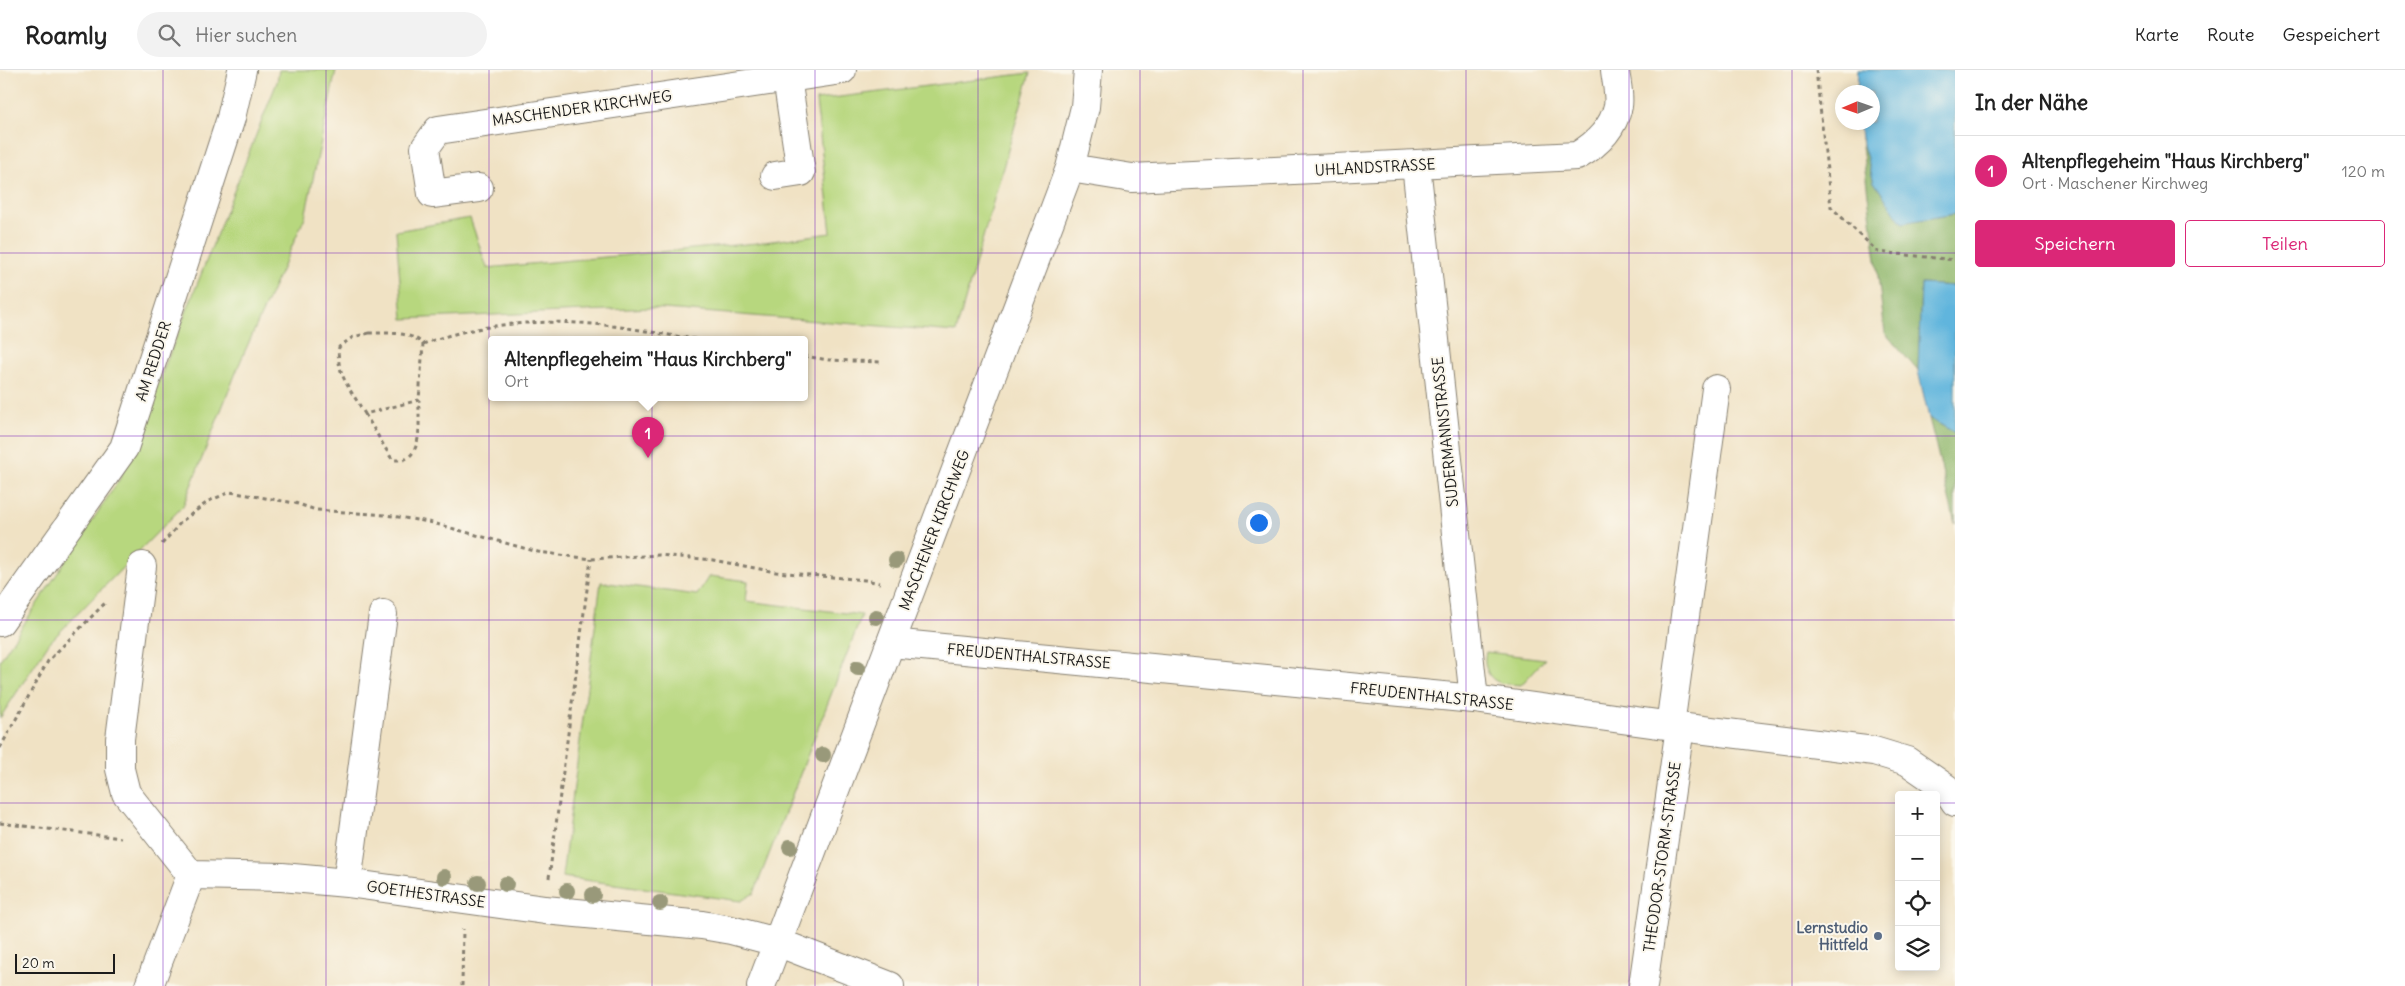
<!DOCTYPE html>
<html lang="de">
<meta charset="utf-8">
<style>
:root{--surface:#fff;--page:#f2f2f2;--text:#222;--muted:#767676;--line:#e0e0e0;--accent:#db2777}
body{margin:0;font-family:Delius,sans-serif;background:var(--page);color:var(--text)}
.controls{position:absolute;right:15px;bottom:15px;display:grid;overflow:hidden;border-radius:5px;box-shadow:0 2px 12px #0003}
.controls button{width:45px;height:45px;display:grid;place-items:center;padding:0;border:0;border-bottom:1px solid var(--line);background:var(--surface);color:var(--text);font:25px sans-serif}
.compass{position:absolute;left:1835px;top:15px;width:45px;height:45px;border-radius:50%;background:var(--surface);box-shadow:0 2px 12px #0003;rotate:268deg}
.scale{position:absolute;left:15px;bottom:12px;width:100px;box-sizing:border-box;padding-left:5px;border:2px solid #1c1c1c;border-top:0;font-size:14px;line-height:18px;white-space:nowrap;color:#1c1c1c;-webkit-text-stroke:4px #fbf7ec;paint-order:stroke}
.you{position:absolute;left:1258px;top:452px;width:18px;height:18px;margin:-12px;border:4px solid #fff;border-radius:50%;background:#1a73e8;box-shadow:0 0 0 8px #1a73e833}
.badge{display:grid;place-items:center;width:32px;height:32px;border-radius:50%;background:var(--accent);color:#fff;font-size:16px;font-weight:700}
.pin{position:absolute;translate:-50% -41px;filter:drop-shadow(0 1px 2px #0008)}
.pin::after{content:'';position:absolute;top:26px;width:18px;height:15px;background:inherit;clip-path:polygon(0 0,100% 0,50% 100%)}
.popup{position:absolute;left:488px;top:266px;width:320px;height:65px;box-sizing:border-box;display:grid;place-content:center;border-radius:5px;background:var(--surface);filter:drop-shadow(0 1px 4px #0005);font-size:16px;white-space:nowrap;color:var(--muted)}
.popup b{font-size:19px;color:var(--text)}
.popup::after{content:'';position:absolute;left:50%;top:100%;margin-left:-10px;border:10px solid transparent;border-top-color:var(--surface)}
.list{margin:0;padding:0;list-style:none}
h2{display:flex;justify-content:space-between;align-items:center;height:65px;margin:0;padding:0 20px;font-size:21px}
h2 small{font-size:16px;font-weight:400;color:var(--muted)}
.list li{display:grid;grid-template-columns:32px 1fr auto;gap:15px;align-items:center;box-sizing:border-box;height:70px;padding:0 20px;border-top:1px solid var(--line)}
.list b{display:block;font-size:19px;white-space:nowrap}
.list p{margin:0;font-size:16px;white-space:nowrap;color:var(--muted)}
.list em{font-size:16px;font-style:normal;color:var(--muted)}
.actions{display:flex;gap:10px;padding:15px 20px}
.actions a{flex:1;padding:11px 0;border:1px solid var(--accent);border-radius:5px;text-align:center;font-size:18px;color:var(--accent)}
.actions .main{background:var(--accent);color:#fff}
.icon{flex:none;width:28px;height:28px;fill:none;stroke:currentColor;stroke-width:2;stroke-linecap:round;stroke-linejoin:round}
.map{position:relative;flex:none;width:1955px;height:916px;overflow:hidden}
header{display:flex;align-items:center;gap:30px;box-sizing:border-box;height:70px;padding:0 25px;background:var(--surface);border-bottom:1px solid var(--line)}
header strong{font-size:24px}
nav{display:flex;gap:28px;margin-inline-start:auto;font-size:18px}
.search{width:350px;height:45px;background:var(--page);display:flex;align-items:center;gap:12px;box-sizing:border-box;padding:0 18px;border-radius:28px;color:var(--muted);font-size:19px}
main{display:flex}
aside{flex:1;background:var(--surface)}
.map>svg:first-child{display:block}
.green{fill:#b7d77e;stroke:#6a7a4d}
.forest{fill:#91b86d;stroke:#566a44}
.water{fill:#61b5dd;stroke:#3e687c}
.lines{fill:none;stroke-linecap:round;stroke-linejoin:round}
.minor-casing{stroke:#867f70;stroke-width:30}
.path{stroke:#867f70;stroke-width:3;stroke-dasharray:4 4;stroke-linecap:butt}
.minor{stroke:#fff;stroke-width:28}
.tree{fill:#99997a}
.grid{fill:none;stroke:#7b2cbf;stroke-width:1;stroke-opacity:0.55}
.service-dot{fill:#5c6f8a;stroke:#fbf7ec;stroke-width:2}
.labels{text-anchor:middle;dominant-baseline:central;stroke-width:4;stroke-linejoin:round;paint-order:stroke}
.street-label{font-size:15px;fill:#1c1c1c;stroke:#fbf7ec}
.service-label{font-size:15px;font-weight:bold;fill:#4e5e75;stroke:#fbf7ec;text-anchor:end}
</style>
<header>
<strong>Roamly</strong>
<div class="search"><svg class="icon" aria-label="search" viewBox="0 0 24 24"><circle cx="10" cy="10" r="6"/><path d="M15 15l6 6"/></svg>Hier suchen</div>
<nav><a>Karte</a><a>Route</a><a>Gespeichert</a></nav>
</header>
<main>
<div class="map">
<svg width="1955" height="916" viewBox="0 0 1955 916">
<rect width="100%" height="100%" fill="#fbf7ec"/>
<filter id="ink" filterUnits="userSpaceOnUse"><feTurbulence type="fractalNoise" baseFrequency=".02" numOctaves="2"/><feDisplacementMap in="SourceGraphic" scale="10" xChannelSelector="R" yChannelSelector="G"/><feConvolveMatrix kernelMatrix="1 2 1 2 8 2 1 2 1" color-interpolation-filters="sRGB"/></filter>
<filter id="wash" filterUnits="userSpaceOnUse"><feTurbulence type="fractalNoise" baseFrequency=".0096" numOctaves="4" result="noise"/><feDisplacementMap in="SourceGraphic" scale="20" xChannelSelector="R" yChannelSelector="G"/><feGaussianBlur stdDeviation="1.12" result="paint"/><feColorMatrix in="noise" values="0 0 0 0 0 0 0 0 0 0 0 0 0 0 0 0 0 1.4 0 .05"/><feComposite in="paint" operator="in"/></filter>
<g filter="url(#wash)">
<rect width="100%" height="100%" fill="#f0e2c4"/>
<path class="green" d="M279,0H336L305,147L241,290L183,436L49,573L0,648V590L121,407L277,12Z
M1030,3L956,262L652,238L403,249L396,161L470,148L487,198L757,173L831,163L816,30Z
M709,506L748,511L746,531L862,545L754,823L741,831L562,807L601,512L697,525Z
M1486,582L1545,589L1521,615C1514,614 1502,615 1496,611C1486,606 1483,591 1486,582Z"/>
<path class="forest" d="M1861,68L1874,112L1902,152L1955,144V216L1921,214L1918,301L1885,263Z
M1929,348L1955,363V453Z"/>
<path class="water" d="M1858,0H1955V144L1902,153L1874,112L1861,68L1859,53L1872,52V22H1857Z
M1921,214L1955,216V363L1929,348L1918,301Z"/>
</g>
<g filter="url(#ink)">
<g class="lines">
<g class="minor-casing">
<path id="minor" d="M1416,95L1474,629
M1070,98L1132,108L1577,86C1596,75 1613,59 1618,36C1620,25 1616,11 1615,0
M775,106L801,102L787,8
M479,118L432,124L425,78L438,60L842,0
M142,496L120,669V699L126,723L191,805
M0,552L124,378L231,48L242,0
M891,573L1474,629L1680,657L1874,681L1907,691L1946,718L1955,732
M1670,656L1716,319
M347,813L383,544
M149,916L191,805L282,807L347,813L545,840L702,855L731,860L777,872L890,916
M761,916L1070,98L1085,37L1088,0
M1643,916L1680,657"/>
</g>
<path class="path" d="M1816,0L1831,137L1878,182L1955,190
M369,263C387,263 410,261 423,274L419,330L365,344C352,321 335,304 339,277L353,267Z
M423,274C480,252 545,249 604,255C634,258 665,265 695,269
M804,286L829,290L880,292
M365,344L390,386L393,390H403C424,383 418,348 419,330
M162,474L182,451L209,431L230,422L295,433L316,440L386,445L429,452L538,482L591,489L659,485L713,490L776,502L865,510L880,513
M0,678L48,591L106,532
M0,753L121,768
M549,808L591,489
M462,916L463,859"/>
<use href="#minor" class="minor"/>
</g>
<g class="tree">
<circle cx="896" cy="490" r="8"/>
<circle cx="876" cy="547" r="8"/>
<circle cx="858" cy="598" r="8"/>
<circle cx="823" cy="685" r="8"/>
<circle cx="790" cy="777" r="8"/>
<circle cx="444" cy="807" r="8"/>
<circle cx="478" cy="813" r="8"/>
<circle cx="506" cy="814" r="8"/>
<circle cx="567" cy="821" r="8"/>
<circle cx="593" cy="825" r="8"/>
<circle cx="660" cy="833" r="8"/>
</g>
</g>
<path class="grid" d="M163,0V916M326,0V916M489,0V916M652,0V916M815,0V916M978,0V916M1140,0V916M1303,0V916M1466,0V916M1629,0V916M1792,0V916M0,183H1955M0,366H1955M0,550H1955M0,733H1899M1936,733H1955"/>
<circle class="service-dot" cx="1878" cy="866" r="5"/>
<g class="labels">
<g class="street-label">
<text transform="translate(582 38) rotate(-8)">MASCHENDER KIRCHWEG</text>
<text transform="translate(1375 97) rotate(-3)">UHLANDSTRASSE</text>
<text transform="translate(153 291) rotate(-72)">AM REDDER</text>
<text transform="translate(1445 362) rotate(-96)">SUDERMANNSTRASSE</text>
<text transform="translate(934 460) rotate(-69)">MASCHENER KIRCHWEG</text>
<text transform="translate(1029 586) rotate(5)">FREUDENTHALSTRASSE</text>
<text transform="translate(1432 626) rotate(6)">FREUDENTHALSTRASSE</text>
<text transform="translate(1662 787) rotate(-82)">THEODOR-STORM-STRASSE</text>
<text transform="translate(426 824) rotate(8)">GOETHESTRASSE</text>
</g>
<g class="service-label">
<text x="1868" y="857">Lernstudio<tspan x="1868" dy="17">Hittfeld</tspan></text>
</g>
</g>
</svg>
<div class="controls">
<button>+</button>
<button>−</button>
<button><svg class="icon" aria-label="locate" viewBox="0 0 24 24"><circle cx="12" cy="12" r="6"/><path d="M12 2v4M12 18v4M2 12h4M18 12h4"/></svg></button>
<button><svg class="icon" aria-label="layers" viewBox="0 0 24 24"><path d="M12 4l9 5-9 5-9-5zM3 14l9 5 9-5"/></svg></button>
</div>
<svg class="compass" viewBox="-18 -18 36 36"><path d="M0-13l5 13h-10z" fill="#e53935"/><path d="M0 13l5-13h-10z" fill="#767676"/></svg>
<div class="scale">20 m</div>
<div class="you"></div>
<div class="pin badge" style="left:648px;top:388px">1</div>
<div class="popup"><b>Altenpflegeheim &quot;Haus Kirchberg&quot;</b>Ort</div>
</div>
<aside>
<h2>In der Nähe<small></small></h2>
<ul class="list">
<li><span class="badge">1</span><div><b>Altenpflegeheim &quot;Haus Kirchberg&quot;</b><p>Ort · Maschener Kirchweg</p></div><em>120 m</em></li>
</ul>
<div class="actions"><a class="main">Speichern</a><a>Teilen</a></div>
</aside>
</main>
